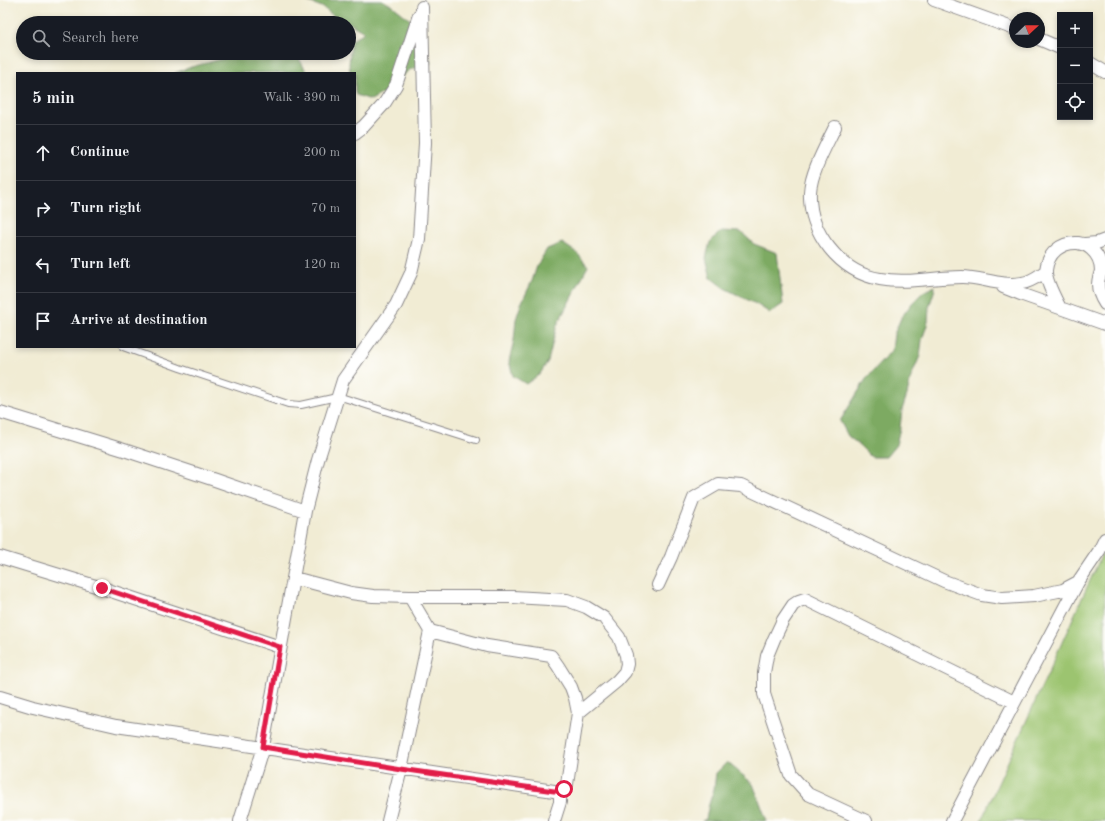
<!DOCTYPE html>
<meta charset="utf-8">
<style>
:root{--surface:#171b24;--page:#242831;--text:#f1f3f6;--muted:#9ea1a6;--line:#363941}
body{margin:0;font-family:"Old Standard TT",serif;background:var(--page);color:var(--text)}
.controls{position:absolute;right:12px;top:12px;display:grid;overflow:hidden;border-radius:0px;box-shadow:0 2px 6px #0003}
.controls button{width:36px;height:36px;display:grid;place-items:center;padding:0;border:0;border-bottom:1px solid var(--line);background:var(--surface);color:var(--text);font:20px sans-serif}
.compass{position:absolute;left:1009px;top:12px;width:36px;height:36px;border-radius:50%;background:var(--surface);box-shadow:0 2px 6px #0003;rotate:68deg}
.stop{position:absolute;width:12px;height:12px;margin:-9px;border:3px solid #e11d48;border-radius:50%;background:#fff}
.stop.end{background:#e11d48;border-color:#fff;box-shadow:0 1px 4px #0008}
.list{margin:0;padding:0;list-style:none}
h2{display:flex;justify-content:space-between;align-items:center;height:52px;margin:0;padding:0 16px;font-size:17px}
h2 small{font-size:13px;font-weight:400;color:var(--muted)}
.list li{display:grid;grid-template-columns:26px 1fr auto;gap:12px;align-items:center;box-sizing:border-box;height:56px;padding:0 16px;border-top:1px solid var(--line)}
.list b{display:block;font-size:15px;white-space:nowrap}
.list em{font-size:13px;font-style:normal;color:var(--muted)}
.icon{flex:none;width:22px;height:22px;fill:none;stroke:currentColor;stroke-width:2;stroke-linecap:round;stroke-linejoin:round}
.map{position:relative;flex:none;width:1105px;height:821px;overflow:hidden}
.search{position:absolute;background:var(--surface);box-shadow:0 2px 6px #0003;left:16px;top:16px;width:340px;height:44px;display:flex;align-items:center;gap:10px;box-sizing:border-box;padding:0 14px;border-radius:22px;color:var(--muted);font-size:15px}
.panel{position:absolute;background:var(--surface);box-shadow:0 2px 6px #0003;left:16px;top:72px;width:340px;height:276px;border-radius:0px}
.map>svg:first-child{display:block}
.green{fill:#9cc470;stroke:#5f7356}
.forest{fill:#7daa62;stroke:#50664e}
.lines{fill:none;stroke-linecap:round;stroke-linejoin:round}
.service-casing{stroke:#8a8788;stroke-width:8}
.minor-casing{stroke:#8a8788;stroke-width:14}
.service{stroke:#fff;stroke-width:6}
.minor{stroke:#fff;stroke-width:12}
.route{stroke:#e11d48;stroke-width:5}
</style>
<div class="map">
<svg width="1105" height="821" viewBox="0 0 1105 821">
<rect width="100%" height="100%" fill="#fdfcf7"/>
<filter id="ink" filterUnits="userSpaceOnUse"><feTurbulence type="fractalNoise" baseFrequency=".025" numOctaves="2"/><feDisplacementMap in="SourceGraphic" scale="8" xChannelSelector="R" yChannelSelector="G"/><feConvolveMatrix kernelMatrix="1 2 1 2 8 2 1 2 1" color-interpolation-filters="sRGB"/></filter>
<filter id="wash" filterUnits="userSpaceOnUse"><feTurbulence type="fractalNoise" baseFrequency=".012" numOctaves="4" result="noise"/><feDisplacementMap in="SourceGraphic" scale="16" xChannelSelector="R" yChannelSelector="G"/><feGaussianBlur stdDeviation="0.9" result="paint"/><feColorMatrix in="noise" values="0 0 0 0 0 0 0 0 0 0 0 0 0 0 0 0 0 1.4 0 .05"/><feComposite in="paint" operator="in"/></filter>
<g filter="url(#wash)">
<rect width="100%" height="100%" fill="#f1ecd4"/>
<path class="green" d="M1102,554L1105,555V821H981Z"/>
<path class="forest" d="M303,0H382L393,6L418,26L431,63L409,70L385,92L371,100L356,95L355,92V73H350L349,64L351,41L364,32L349,23L335,17L322,7Z
M237,53H296L307,73H175L191,67L222,59Z
M721,231L741,232L754,244L777,253L783,304L770,313L756,304L724,288L711,278L706,258L710,242Z
M562,243L577,253L588,266L557,325L548,361L540,374L526,384L513,376L509,361L514,340L516,319L521,304L532,281L537,266L547,249Z
M935,286L934,292L929,307L928,322L922,340L920,356L911,377L907,395L902,410L900,428L896,445L886,457H871L860,446L848,436L840,421L866,379L892,350L894,334L901,318L912,303L923,292Z
M727,762L753,784L767,821H702L706,819L709,804L714,789L716,773Z"/>
</g>
<g filter="url(#ink)">
<g class="lines">
<g class="service-casing">
<path id="service" d="M123,347L180,368L288,404L301,405L337,397L344,398L476,440"/>
</g>
<g class="minor-casing">
<path id="minor" d="M934,0L1015,29
M1039,39L1060,48
M1090,63L1105,72
M835,127C826,146 811,172 810,192C808,232 841,273 880,279C907,284 935,277 962,277C981,277 1002,287 1022,283C1031,282 1038,276 1046,271
M355,133L364,126L384,104L396,85L419,15
M1085,244L1097,243L1105,240
M1003,287L1023,295L1060,308
M1105,304C1101,298 1098,291 1098,284C1098,279 1100,275 1101,271C1101,263 1098,255 1091,249C1087,245 1084,244 1078,243C1061,242 1048,253 1046,270C1045,280 1055,298 1060,308L1105,324
M0,412L124,450L215,480L305,511
M0,557L102,588L280,647
M294,578L351,593L373,596L410,597L430,631L401,769L388,821
M658,585L671,557L694,498L718,484L741,486L944,581L982,595L1002,598L1034,596L1063,590L1078,582
M410,597H513L567,600L586,607L604,618L619,637L626,655L627,664L625,672L617,681L578,713
M0,697L33,707L116,726L554,791C561,791 564,790 567,784L578,713L575,698L571,687L558,666L551,656L487,646L430,631
M240,821L263,747L305,511L318,460L343,380L396,305L411,273L419,239L425,143L422,7
M554,821L560,802V791
M866,821L808,794L791,775L764,694V673L767,656L774,639L783,620L793,605L799,601L805,599L1014,702
M952,821L1078,582L1099,551L1105,539"/>
</g>
<use href="#service" class="service"/>
<use href="#minor" class="minor"/>
</g>
</g>
<g class="lines" filter="url(#ink)">
<path class="route" d="M102,588L280,647L263,747L401,769L554,791H560L564,789"/>
</g>
</svg>
<div class="controls">
<button>+</button>
<button>−</button>
<button><svg class="icon" aria-label="locate" viewBox="0 0 24 24"><circle cx="12" cy="12" r="6"/><path d="M12 2v4M12 18v4M2 12h4M18 12h4"/></svg></button>
</div>
<svg class="compass" viewBox="-18 -18 36 36"><path d="M0-13l5 13h-10z" fill="#e53935"/><path d="M0 13l5-13h-10z" fill="#9ea1a6"/></svg>
<div class="stop" style="left:564px;top:789px"></div>
<div class="stop end" style="left:102px;top:588px"></div>
<div class="search"><svg class="icon" aria-label="search" viewBox="0 0 24 24"><circle cx="10" cy="10" r="6"/><path d="M15 15l6 6"/></svg>Search here</div>
<section class="panel">
<h2>5 min<small>Walk · 390 m</small></h2>
<ul class="list">
<li><svg class="icon" aria-label="ahead" viewBox="0 0 24 24"><path d="M12 20V5M6 11l6-6 6 6"/></svg><div><b>Continue</b></div><em>200 m</em></li>
<li><svg class="icon" aria-label="right" viewBox="0 0 24 24"><path d="M7 20v-9h11M14 6l5 5-5 5"/></svg><div><b>Turn right</b></div><em>70 m</em></li>
<li><svg class="icon" aria-label="left" viewBox="0 0 24 24"><path d="M17 20v-9H6M10 6l-5 5 5 5"/></svg><div><b>Turn left</b></div><em>120 m</em></li>
<li><svg class="icon" aria-label="arrive" viewBox="0 0 24 24"><path d="M6 21V4h12l-3 4 3 4H6"/></svg><div><b>Arrive at destination</b></div></li>
</ul>
</section>
</div>
